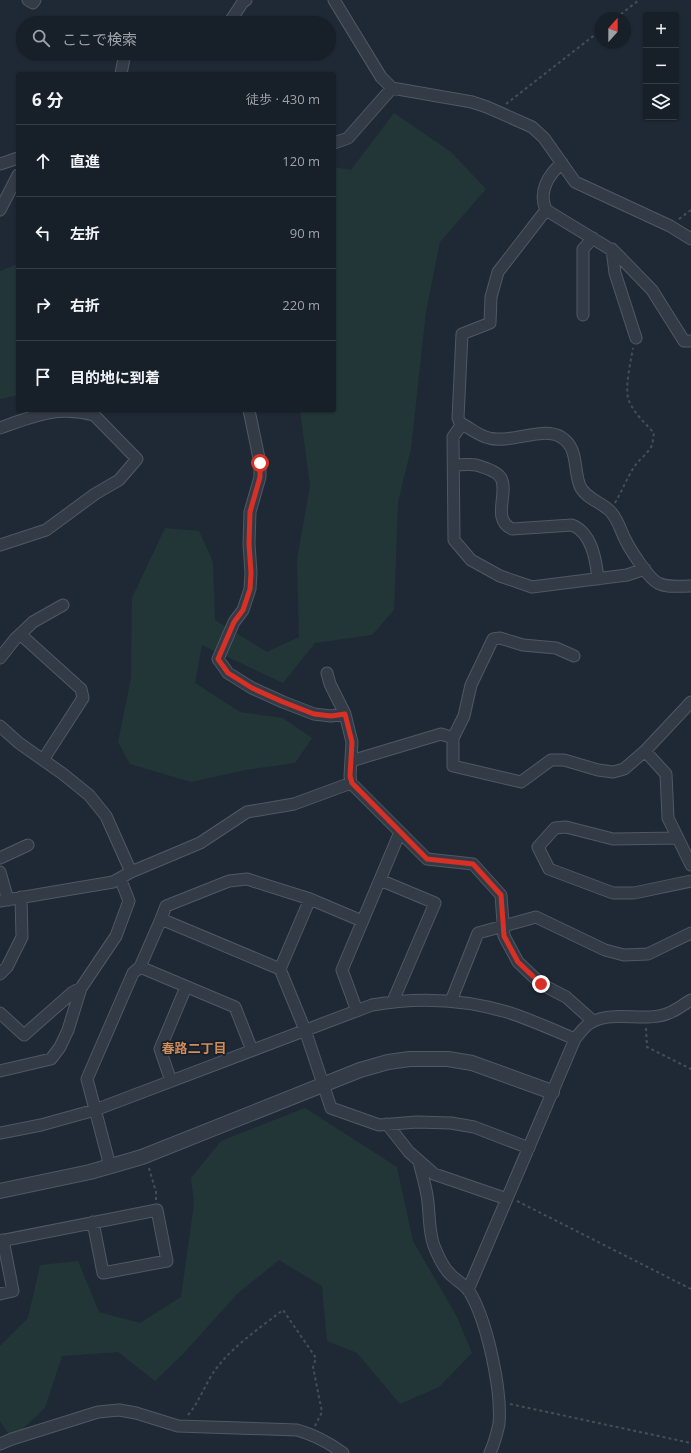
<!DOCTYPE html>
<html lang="ja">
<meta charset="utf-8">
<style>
:root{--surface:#171f28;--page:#202730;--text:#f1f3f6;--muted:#9ea2a8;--line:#363d45}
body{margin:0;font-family:"Open Sans","Noto Sans JP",sans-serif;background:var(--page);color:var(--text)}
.controls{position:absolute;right:12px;top:12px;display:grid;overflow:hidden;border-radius:4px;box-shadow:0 1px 3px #0004}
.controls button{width:36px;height:36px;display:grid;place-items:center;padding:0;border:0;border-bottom:1px solid var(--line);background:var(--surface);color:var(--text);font:20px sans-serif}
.compass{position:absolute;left:595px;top:12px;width:36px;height:36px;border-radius:50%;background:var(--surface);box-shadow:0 1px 3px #0004;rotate:21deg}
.stop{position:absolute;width:12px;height:12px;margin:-9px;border:3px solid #d93025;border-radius:50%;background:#fff}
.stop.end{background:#d93025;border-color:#fff;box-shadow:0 1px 4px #0008}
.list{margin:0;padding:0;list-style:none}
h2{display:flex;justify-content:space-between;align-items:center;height:52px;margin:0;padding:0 16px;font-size:17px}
h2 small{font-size:13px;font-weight:400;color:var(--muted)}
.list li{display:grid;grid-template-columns:26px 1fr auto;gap:12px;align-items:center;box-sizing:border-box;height:72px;padding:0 16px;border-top:1px solid var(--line)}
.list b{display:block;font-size:15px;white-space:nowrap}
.list em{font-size:13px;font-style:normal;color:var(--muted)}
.icon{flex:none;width:22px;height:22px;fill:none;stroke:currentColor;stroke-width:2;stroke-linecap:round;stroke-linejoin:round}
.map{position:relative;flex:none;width:691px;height:1453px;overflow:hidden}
.search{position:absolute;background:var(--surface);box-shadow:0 1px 3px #0004;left:16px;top:16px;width:320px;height:44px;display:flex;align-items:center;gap:10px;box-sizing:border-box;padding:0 14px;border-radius:22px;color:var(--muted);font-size:15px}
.panel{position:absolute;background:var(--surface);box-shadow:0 1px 3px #0004;left:16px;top:72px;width:320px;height:340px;border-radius:4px}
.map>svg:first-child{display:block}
.green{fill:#223637}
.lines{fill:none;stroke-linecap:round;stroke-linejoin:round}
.minor-casing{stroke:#505864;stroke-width:13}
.tertiary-casing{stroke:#505864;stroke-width:16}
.path{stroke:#3f5154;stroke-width:2;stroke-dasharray:3 3;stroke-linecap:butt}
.minor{stroke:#333b46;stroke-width:11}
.tertiary{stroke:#333b46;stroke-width:14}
.route{stroke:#d93025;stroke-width:5}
.labels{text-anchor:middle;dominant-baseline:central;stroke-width:3.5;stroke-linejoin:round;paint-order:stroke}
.neighbourhood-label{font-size:13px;font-weight:bold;fill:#d08c5b;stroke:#18202a}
</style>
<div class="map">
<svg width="691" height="1453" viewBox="0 0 691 1453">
<rect width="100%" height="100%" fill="#1f2935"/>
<path class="green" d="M394,113L451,152L486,189L440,242L426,311L411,449L398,502L394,610L372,635L315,643L283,683L202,645L195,683L240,712L283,718L312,738L295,763L245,770L191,782L130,764L118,742L131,678L132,598L165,528L199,531L213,562L215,620L267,652L299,637L297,559L310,486L300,410H334V167L351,170Z
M18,264V395L0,399V271Z
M305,1108L397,1167L413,1241L457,1317L472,1353L439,1387L400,1404L357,1353L327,1341L322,1286L279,1260L237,1294L183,1354L155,1381L118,1352L62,1356L45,1408L12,1439L0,1421V1346L28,1318L40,1265L78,1261L99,1312L140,1323L181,1297L194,1204L191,1178L221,1141Z"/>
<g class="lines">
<g class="minor-casing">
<path id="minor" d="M28,0L33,3L35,0
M334,0L381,77L392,88L472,102L487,107L532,127L544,138L575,182L670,226L691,239
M227,23H229L243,2L246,0
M121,74L125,53
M334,143L348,138L392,88
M562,163C548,175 538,192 546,210L615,252L652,290L684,341H691
M0,164L18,158
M0,210L18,175
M546,210L498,272L491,297L490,323L462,334L458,418L460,423C469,427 479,436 489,438C510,444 542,426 561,437C579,448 573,469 580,486C585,498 601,502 610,511C617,518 620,528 624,537C629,548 648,578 658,583C667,588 681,586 691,586
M612,249L615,273L636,338
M583,315V249L593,238
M249,410L260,463V477L250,512L249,544L251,573L250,589L243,610L234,622L218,659L228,673L252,688L283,702L314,714L331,716L345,714
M462,424L453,437L454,540L471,560L500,576L532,587L627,575L645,569
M0,428C33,416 59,405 94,415L137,459L119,480L95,494L46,530L0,545
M454,465C461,465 469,464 476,465C483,467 497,471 501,478C509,493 491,519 512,529L572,525C592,533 596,560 598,579
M20,634L81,689L83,698L43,760
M574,656L556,648L523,645L500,638L493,639L471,685L464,716L453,738V766L521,782L551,760H564L598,770L613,772L624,769L645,751L691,702
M0,658L15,639L33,622L63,605
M327,673L330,684L345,714L352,742L350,776L351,783
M0,726L19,743L63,774L89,795L106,816L131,872L113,882L0,901
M645,751L666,774L668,818L691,865
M351,761L441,734L453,738
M678,838L613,839L566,827L555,828L538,847L549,869L613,893H634L691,881
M0,858L28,845
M0,872L8,900
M131,872L200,843L247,812L294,804L351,783L427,859L473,864L501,895L504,936L518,962L541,984L566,997L593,1021
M380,880L435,903L393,1001
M161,919L166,906L229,881L247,879L310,899
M280,969L305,1030L331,1108L379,1125L417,1122L451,1123L474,1127L529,1148
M0,974L7,967L22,937L21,897
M451,1001L478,933L536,917L605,950L624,955L648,954L691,933
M357,1011L342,970L400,832
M0,1013L24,1035L73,992L81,988
M252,1050L235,1007L140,967L161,919L280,969L310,899L362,921
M0,1071L51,1059L60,1047L68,1030L81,988L116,936L129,901L120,878
M171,1081L160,1049L186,987
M387,1124L409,1152L434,1174L507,1199
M0,1133L41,1125L95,1110L372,1005C417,997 463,999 507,1012C530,1019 553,1030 575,1039
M419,1162C422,1173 425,1184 427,1195C430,1211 428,1230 434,1246C438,1256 443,1268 451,1275C456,1280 465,1285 469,1291C487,1320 502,1390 499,1424C497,1433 494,1444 490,1453
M110,1166L87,1079L133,973L140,967
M0,1241L157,1210L167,1261L103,1273L93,1222
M468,1290L575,1039C580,1033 585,1025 592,1022C614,1010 646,1023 669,1013C677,1010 684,1004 691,1000
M0,1294L13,1291L3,1240
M0,1444L12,1439L98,1412L119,1410L136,1413L178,1426L297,1430C315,1435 328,1442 343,1453"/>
</g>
<g class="tertiary-casing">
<path id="tertiary" d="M0,1191L90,1172L142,1157L360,1070L388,1062L410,1059H448L472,1063L552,1092"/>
</g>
<path class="path" d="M616,18L639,0
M506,104L601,30
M679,219L691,210
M615,503C622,491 627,478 634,467C639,459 648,454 652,445C653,442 653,437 654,433C645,423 634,413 629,401C624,390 631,360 633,348
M646,1028L647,1047L691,1069
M149,1168L156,1192V1201
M517,1201L691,1289
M510,1404L691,1443
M188,1415C201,1400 206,1380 219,1365C236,1344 261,1327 283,1310L316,1358L313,1367L322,1412L315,1426"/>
<use href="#minor" class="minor"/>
<use href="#tertiary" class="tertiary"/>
</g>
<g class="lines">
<path class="route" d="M260,463V477L250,512L249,544L251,573L250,589L243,610L234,622L218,659L228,673L252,688L283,702L314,714L331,716L345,714L352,742L350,776L352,783L427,859L473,864L501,895L504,936L518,962L541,984"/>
</g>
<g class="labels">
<g class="neighbourhood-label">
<text x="194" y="1048">春路二丁目</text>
</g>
</g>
</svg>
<div class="controls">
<button>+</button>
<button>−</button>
<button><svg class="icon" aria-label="layers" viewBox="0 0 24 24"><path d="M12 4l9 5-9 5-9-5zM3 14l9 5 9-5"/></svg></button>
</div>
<svg class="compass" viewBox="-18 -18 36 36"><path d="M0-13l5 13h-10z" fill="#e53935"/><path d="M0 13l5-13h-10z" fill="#9ea2a8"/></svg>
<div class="stop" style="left:260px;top:463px"></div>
<div class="stop end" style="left:541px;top:984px"></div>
<div class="search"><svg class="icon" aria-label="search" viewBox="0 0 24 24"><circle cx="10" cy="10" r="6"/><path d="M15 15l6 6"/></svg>ここで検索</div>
<section class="panel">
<h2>6 分<small>徒歩 · 430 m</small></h2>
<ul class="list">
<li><svg class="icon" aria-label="ahead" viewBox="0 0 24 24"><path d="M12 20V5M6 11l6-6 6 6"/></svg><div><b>直進</b></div><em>120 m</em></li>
<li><svg class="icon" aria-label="left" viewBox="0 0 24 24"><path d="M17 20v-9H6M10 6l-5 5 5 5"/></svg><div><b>左折</b></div><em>90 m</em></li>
<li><svg class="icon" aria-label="right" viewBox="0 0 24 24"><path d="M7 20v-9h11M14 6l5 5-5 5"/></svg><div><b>右折</b></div><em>220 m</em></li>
<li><svg class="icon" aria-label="arrive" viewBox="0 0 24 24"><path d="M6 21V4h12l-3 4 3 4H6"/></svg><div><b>目的地に到着</b></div></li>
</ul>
</section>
</div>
